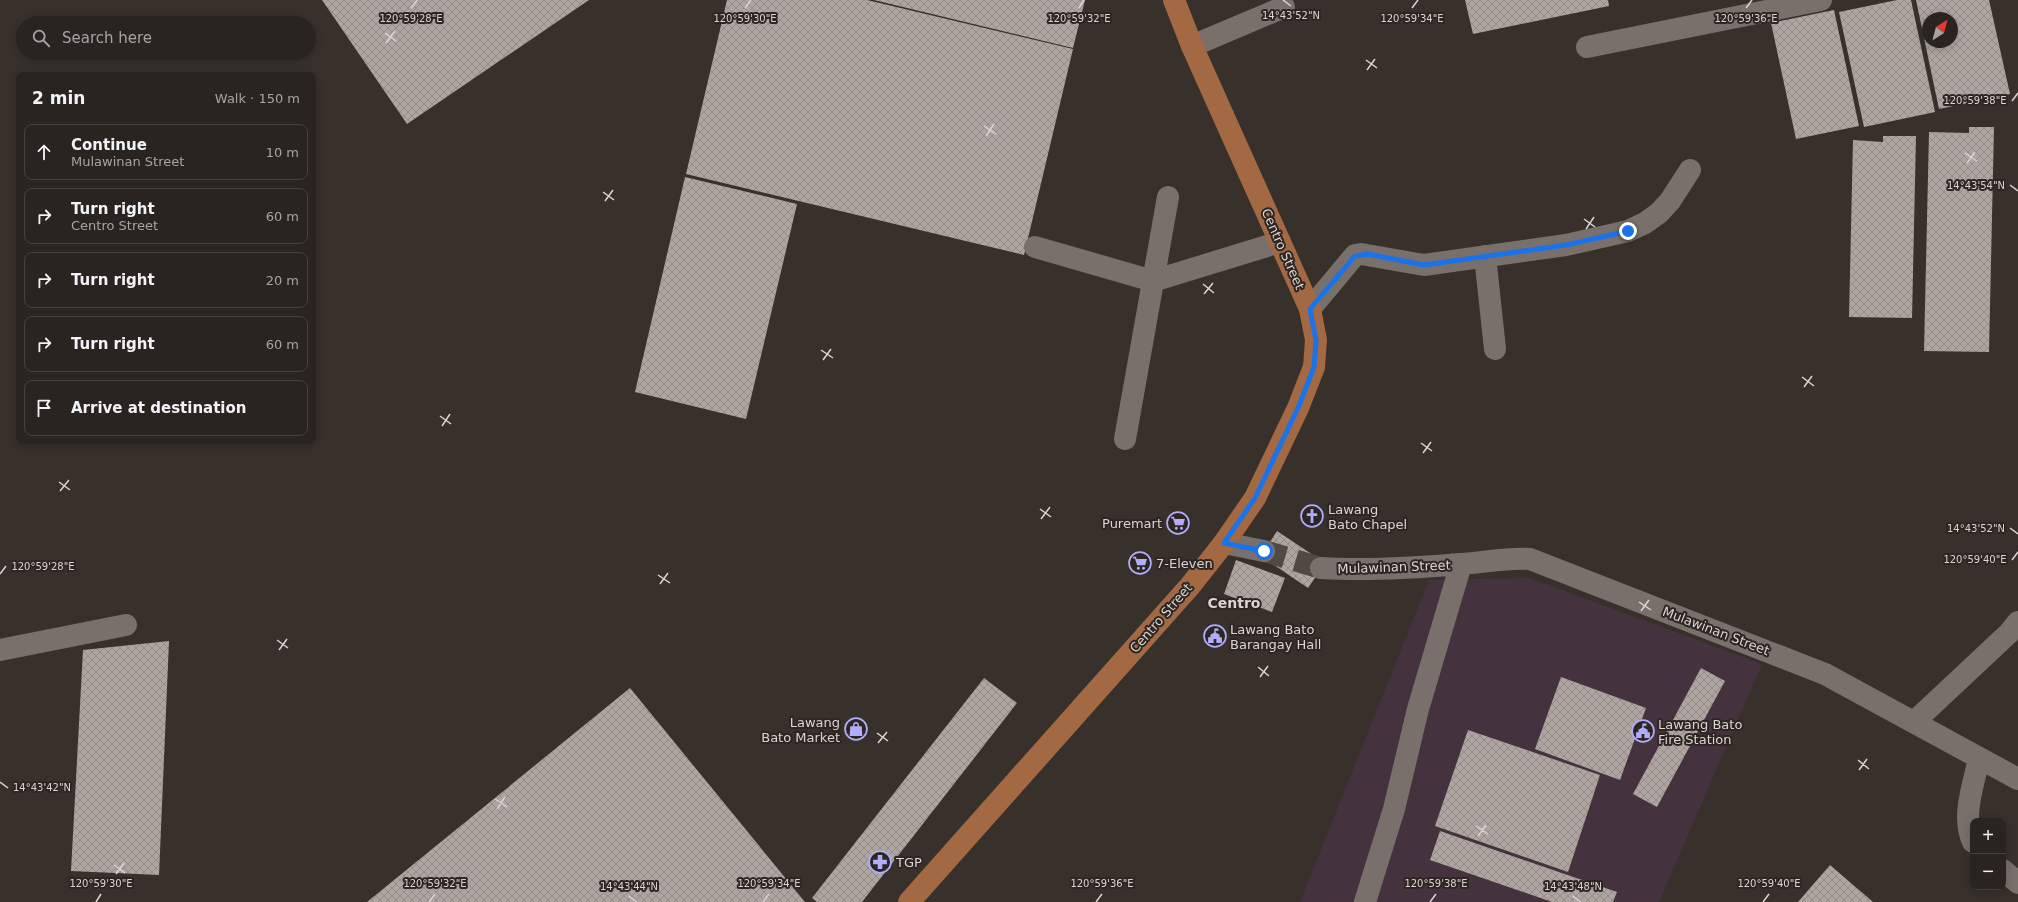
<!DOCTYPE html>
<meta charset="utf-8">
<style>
:root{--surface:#2a2420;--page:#36302d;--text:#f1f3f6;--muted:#a5a4a5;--line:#46413e}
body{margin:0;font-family:"DejaVu Sans",sans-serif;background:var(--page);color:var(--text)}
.controls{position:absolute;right:12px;bottom:12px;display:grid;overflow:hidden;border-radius:8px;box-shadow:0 2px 10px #0003}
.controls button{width:36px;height:36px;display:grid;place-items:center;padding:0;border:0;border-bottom:1px solid var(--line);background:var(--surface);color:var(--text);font:20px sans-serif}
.compass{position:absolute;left:1922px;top:12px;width:36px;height:36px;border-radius:50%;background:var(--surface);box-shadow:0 2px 10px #0003;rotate:36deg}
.stop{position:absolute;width:12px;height:12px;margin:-9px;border:3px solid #1a73e8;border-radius:50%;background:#fff}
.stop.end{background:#1a73e8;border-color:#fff;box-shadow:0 1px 4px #0008}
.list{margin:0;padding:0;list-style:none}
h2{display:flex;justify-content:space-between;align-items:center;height:52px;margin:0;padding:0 16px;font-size:17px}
h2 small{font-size:13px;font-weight:400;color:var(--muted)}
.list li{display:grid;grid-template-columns:26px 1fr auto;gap:12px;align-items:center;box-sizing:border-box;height:56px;margin:0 8px 8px;padding:0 8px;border:1px solid var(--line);border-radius:8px}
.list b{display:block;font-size:15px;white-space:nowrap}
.list p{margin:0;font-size:13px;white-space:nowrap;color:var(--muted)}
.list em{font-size:13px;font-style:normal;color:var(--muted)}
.icon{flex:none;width:22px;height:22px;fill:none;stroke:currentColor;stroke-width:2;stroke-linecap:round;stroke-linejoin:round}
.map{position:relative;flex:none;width:2018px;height:902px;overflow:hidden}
.search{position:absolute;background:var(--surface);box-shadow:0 2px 10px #0003;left:16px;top:16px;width:300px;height:44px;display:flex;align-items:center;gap:10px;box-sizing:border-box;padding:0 14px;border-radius:22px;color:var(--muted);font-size:15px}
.panel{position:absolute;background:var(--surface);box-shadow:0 2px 10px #0003;left:16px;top:72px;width:300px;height:372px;border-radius:8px}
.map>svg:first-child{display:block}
.commercial{fill:#44333e}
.building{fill:url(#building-cross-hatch);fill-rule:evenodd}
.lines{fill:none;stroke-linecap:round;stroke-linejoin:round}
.minor-tunnel{stroke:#504944;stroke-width:22;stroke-dasharray:22 11;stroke-linecap:butt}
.minor{stroke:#79706b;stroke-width:22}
.major{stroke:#a36943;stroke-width:22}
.route{stroke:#1a73e8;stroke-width:5}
.ticks{fill:none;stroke:#dad5d2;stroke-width:1.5}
.labels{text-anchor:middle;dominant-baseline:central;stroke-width:4;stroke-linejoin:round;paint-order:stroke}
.street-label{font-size:13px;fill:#dad5d2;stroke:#2e2622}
.poi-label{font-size:13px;fill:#dad5d2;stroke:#2e2622;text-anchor:start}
.neighbourhood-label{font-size:14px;font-weight:bold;fill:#dad5d2;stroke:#2e2622}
.ticks-label{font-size:10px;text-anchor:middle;fill:#dad5d2;stroke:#2e2622;stroke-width:4;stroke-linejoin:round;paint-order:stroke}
</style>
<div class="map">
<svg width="2018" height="902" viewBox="0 0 2018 902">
<defs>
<pattern id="building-cross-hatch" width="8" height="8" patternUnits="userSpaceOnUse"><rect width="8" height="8" fill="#afa5a0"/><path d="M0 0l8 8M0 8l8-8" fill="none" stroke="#948c88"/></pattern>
</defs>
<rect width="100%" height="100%" fill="#38302b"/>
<path class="commercial" d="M1529,578L1762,664L1659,902H1300L1429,580Z"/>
<path class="building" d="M322,0H589L407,124Z
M727,0H867L1073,49L1024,255L686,174Z
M874,0H1085L1073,48Z
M1465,0H1608L1609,6L1473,34Z
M1897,0H1911L1935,112L1864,127L1839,12Z
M1916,0H1989L2010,94L1939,109ZM1928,18H1952V42H1928Z
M1834,10L1859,126L1796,139L1771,23Z
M1969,127H1994L1989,352L1924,351L1929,132L1969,133Z
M1883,136H1916L1912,318L1849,317L1853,140L1883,142Z
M685,177L797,204L746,419L635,392Z
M1277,531L1325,563L1308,588L1261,556Z
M1236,560L1285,578L1272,612L1224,594Z
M169,641L159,875L71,871L83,650Z
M1701,668L1725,681L1657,807L1633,794Z
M1561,677L1646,708L1620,780L1535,749Z
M984,678L1017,703L862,902H817L812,898Z
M630,688L805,902H367Z
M1468,730L1600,775L1568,872L1435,826Z
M1440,831L1617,892L1613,902H1552L1430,860Z
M1830,865L1873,902H1798Z"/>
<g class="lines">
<path class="minor-tunnel" d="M1264,551L1321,568"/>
<path class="minor" d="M1192,46L1284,7
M1587,47L1821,0
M1035,247L1153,281L1280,242
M1485,256L1495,349
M1310,309L1355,255L1361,254L1424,265L1566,245L1628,231L1645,223L1659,213L1670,201L1690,170
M1125,439L1168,197
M1224,543L1264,551
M1321,568C1367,571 1414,568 1460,564C1483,563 1506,557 1530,559L1825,674L2018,779
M0,650L126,625
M1914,722L2009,633L2018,622
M1973,842C1961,816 1974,784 1979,758
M2003,870L2018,883
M1365,902L1394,809L1418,709L1461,564"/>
<path class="major" d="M909,902L1190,586L1224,543L1255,498L1298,408L1314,367L1316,340L1310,309L1192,46L1174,0"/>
</g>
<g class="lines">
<path class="route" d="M1264,551L1224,543L1255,498L1298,408L1314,367L1316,340L1310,309L1355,256L1368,254L1424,265L1566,245L1628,231"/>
</g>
<path class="ticks" d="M1283,0L1291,6M411,8L417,0M745,8L751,0M1079,8L1084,0M1412,8L1418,0M1746,8L1752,0M385,33L396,41M386,43L395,31M1366,60L1377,68M1367,70L1375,59M2012,101L2018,93M984,126L996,134M986,136L994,124M1965,153L1977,161M1967,163L1975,152M2010,185L2018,191M603,192L614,200M605,201L613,190M1584,219L1595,227M1586,229L1594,217M1203,284L1214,293M1204,294L1213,283M821,350L833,358M823,360L831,349M1802,377L1814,386M1804,387L1812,376M440,416L451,424M442,426L450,414M1421,443L1432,451M1423,453L1431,442M59,482L70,490M60,491L69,480M1040,509L1051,517M1041,519L1050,507M2010,528L2018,534M2012,560L2018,552M0,574L6,566M658,575L670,583M660,584L668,573M1639,602L1651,610M1641,611L1649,600M277,640L288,648M279,650L287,639M1258,667L1269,676M1260,677L1268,666M877,733L888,741M878,743L887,732M1858,760L1869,769M1859,770L1867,759M0,782L8,788M495,799L507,807M497,809L505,797M1476,826L1488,834M1478,836L1486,825M114,865L125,873M116,874L124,863M629,896L637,902M1573,896L1581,902M96,902L101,894M429,902L435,894M763,902L769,894M1096,902L1102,894M1430,902L1436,894M1763,902L1769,894"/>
<defs>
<g id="church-ring" transform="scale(1.15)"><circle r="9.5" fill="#2e2622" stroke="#b2adfa" stroke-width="1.5"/><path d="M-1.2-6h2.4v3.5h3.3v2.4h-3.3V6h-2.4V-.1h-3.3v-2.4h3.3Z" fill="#b2adfa"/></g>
<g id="supermarket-ring" transform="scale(1.15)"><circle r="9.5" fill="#2e2622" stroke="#b2adfa" stroke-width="1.5"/><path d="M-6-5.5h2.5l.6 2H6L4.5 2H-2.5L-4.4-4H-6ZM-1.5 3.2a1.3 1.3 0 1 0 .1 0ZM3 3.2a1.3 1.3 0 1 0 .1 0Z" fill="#b2adfa"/></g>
<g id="civic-ring" transform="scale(1.15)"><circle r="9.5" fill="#2e2622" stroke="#b2adfa" stroke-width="1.5"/><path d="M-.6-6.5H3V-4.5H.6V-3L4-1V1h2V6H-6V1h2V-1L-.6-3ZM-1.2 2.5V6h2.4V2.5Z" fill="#b2adfa"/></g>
<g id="shop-ring" transform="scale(1.15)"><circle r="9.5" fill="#2e2622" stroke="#b2adfa" stroke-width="1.5"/><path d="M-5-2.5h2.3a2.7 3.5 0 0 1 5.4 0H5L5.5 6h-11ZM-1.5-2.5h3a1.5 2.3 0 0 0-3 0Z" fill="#b2adfa"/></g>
<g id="pharmacy-ring" transform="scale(1.15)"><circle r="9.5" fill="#2e2622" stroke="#b2adfa" stroke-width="1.5"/><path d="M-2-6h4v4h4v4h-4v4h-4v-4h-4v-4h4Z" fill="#b2adfa"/></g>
</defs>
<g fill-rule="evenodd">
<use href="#church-ring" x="1312" y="516"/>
<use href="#supermarket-ring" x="1178" y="523"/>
<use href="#supermarket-ring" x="1140" y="563"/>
<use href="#civic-ring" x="1215" y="636"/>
<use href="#shop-ring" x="856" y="729"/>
<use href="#civic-ring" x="1643" y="731"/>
<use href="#pharmacy-ring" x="880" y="862"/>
</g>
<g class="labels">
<g class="street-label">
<text transform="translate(1283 249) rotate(66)">Centro Street</text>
<text transform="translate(1394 567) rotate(-2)">Mulawinan Street</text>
<text transform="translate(1161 618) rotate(-49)">Centro Street</text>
<text transform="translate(1716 631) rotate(21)">Mulawinan Street</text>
</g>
<g class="poi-label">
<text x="1328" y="509">Lawang<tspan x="1328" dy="15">Bato Chapel</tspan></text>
<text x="1162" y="523" text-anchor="end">Puremart</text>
<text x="1156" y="563">7-Eleven</text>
<text x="1230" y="629">Lawang Bato<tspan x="1230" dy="15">Barangay Hall</tspan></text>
<text x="840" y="722" text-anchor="end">Lawang<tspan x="840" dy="15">Bato Market</tspan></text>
<text x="1658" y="724">Lawang Bato<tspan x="1658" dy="15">Fire Station</tspan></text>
<text x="896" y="862">TGP</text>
</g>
<g class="neighbourhood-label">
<text x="1234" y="603">Centro</text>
</g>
</g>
<g class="ticks-label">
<text x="1291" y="19">14°43'52"N</text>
<text x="411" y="22">120°59'28"E</text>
<text x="745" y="22">120°59'30"E</text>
<text x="1079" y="22">120°59'32"E</text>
<text x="1412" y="22">120°59'34"E</text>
<text x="1746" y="22">120°59'36"E</text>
<text x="1975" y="104">120°59'38"E</text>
<text x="1976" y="189">14°43'54"N</text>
<text x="1976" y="532">14°43'52"N</text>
<text x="1975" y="563">120°59'40"E</text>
<text x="43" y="570">120°59'28"E</text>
<text x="42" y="791">14°43'42"N</text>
<text x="101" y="887">120°59'30"E</text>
<text x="435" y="887">120°59'32"E</text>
<text x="769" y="887">120°59'34"E</text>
<text x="1102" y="887">120°59'36"E</text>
<text x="1436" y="887">120°59'38"E</text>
<text x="1769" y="887">120°59'40"E</text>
<text x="629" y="890">14°43'44"N</text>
<text x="1573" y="890">14°43'48"N</text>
</g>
</svg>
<div class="controls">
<button>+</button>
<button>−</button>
</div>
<svg class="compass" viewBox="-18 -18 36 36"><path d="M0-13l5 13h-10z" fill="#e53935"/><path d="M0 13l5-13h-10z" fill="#a5a4a5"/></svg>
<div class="stop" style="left:1264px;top:551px"></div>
<div class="stop end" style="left:1628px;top:231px"></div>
<div class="search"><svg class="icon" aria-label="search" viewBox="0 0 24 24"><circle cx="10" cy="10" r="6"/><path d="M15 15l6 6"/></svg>Search here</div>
<section class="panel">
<h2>2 min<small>Walk · 150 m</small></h2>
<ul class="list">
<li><svg class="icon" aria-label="ahead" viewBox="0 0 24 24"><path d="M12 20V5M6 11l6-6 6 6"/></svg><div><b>Continue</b><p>Mulawinan Street</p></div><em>10 m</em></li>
<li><svg class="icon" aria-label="right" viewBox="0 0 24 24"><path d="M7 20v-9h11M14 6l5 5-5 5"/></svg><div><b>Turn right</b><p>Centro Street</p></div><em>60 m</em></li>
<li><svg class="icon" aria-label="right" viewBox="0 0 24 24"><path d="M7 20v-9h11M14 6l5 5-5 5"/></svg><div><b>Turn right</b></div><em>20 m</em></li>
<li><svg class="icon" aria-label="right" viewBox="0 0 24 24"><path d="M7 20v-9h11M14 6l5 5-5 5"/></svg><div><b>Turn right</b></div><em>60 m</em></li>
<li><svg class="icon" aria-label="arrive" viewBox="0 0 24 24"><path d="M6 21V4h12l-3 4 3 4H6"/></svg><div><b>Arrive at destination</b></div></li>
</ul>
</section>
</div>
